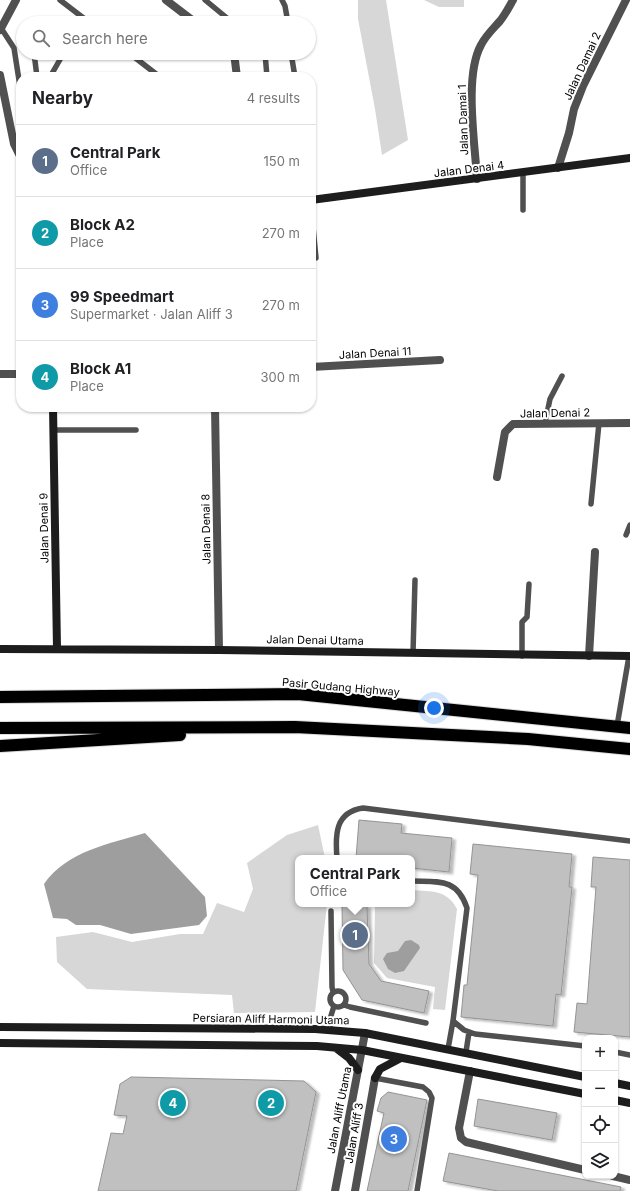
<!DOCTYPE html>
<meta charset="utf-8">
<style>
:root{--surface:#fff;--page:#f6f6f6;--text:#202124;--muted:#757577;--line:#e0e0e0;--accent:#2563eb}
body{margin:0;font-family:Inter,sans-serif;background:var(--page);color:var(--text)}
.controls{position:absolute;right:12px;bottom:12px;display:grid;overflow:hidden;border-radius:8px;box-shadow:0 1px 3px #0004}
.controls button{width:36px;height:36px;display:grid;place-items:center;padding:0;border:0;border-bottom:1px solid var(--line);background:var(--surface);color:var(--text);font:20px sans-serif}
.you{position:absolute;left:434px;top:708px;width:14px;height:14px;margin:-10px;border:3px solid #fff;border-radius:50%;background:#1a73e8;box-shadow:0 0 0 6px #1a73e833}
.badge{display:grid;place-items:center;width:26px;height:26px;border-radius:50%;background:var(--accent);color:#fff;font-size:13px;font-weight:700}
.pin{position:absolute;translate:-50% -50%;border:2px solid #fff;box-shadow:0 1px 4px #0006}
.popup{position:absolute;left:295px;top:855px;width:120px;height:52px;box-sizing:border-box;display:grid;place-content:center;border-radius:8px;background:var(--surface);filter:drop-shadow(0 1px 3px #0005);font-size:13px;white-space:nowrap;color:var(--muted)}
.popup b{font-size:15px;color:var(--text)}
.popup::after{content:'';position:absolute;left:50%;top:100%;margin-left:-8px;border:8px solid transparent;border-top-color:var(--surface)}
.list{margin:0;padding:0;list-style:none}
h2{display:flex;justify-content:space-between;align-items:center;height:52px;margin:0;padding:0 16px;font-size:17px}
h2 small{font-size:13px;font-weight:400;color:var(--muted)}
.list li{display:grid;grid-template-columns:26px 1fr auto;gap:12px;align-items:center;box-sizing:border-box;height:72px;padding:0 16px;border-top:1px solid var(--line)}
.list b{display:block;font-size:15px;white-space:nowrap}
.list p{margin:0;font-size:13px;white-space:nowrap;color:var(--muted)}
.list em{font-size:13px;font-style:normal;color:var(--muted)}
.icon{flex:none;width:22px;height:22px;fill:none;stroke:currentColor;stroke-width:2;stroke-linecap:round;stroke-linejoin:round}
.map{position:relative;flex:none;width:630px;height:1191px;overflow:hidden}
.search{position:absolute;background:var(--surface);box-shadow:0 1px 3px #0004;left:16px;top:16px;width:300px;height:44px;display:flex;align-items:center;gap:10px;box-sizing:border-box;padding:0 14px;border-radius:22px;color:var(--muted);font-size:15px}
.panel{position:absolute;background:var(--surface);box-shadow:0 1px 3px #0004;left:16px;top:72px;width:300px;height:340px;border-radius:16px}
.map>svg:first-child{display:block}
.green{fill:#d7d7d7}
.water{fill:#9e9e9e}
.building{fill:#c0c0c0;stroke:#949494;filter:url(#shadow)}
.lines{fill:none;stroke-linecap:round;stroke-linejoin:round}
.highway-casing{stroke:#dbdbdb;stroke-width:14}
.lane{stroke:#505050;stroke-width:5.5}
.street{stroke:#505050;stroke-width:8}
.secondary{stroke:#1d1d1d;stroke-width:8}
.highway{stroke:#000;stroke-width:12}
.labels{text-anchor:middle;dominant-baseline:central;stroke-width:4;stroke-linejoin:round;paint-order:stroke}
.street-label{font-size:11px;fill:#000;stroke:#fff}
</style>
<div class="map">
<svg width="630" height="1191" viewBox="0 0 630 1191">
<defs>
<filter id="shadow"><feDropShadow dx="3.5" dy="2" stdDeviation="1" flood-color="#0004"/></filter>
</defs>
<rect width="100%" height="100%" fill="#fff"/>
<path class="green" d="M358,0H386L408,140L382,155L375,109L358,19Z
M424,0H464V7H439Z
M318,825L325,858H298V904H327L315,1012L234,1013L232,995L87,989L57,962L56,937L93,932L132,942L180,934H203L217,903L244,912L253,889L247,863L287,835Z
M412,890C431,892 447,889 457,909L445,1010L433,1009L435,987L387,978L374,963L375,904H412Z"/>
<path class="water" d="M145,833L205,897L207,916L199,925L131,934L100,925H76L67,919L53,918L44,884C67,851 109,844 145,833Z
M411,940L419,945L420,948L404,971L395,973L388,969L383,959L387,953L398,951L405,941Z"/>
<path class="building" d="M359,820L402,824L401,833L452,838L449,872L412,868V858H356Z
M473,844L572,854L569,887H572L561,995L556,994L553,1026L461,1017L464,985H467L478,875L470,874Z
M593,857L630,860V1037L574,1032L577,1003L587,1004L596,887H591Z
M342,906H367L369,964L381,981L429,991L424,1013L362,1000L343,970Z
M131,1077L304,1081L316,1092L296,1191H98L111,1133L123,1134L127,1116L114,1115L120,1084Z
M388,1092L427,1100L408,1191H367L384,1113L377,1111L381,1098Z
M478,1099L557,1113L552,1140L474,1126Z
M449,1153L621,1187L620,1191H498L443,1181Z"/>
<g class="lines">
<g class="highway-casing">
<path id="highway" d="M0,697L298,694L630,728
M0,728L295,727L528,739L630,749
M0,746L180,735"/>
</g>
<path class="lane" d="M60,0L90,23
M205,0L233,23
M282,0L285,6L288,23
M1,28L14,48L21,93
M34,53L37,77
M129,53L160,77
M265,53L267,77
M291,53L295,77
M50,77L62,56V53
M311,206L316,258
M523,210V173
M545,423L550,399L562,376
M54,430H136
M591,504L599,423
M626,535L630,525
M413,653L415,580
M522,656V622L527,617L529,584
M617,726L629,656
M337,858C335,835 335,812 363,808L630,841
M412,881C439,882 457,878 467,908L453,1021L448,1049
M331,911L332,987L333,992
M330 999a8 8 0 1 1 16 0a8 8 0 1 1-16 0Z
M344,1005L350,1007L426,1023
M453,1021L464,1030L475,1034L585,1046
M330,1030V1019L334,1006
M466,1052L469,1032
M615,1052L630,1055
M375,1078L423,1087L429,1092L432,1098L417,1191"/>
<path class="street" d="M166,0L196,23
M0,30L16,0
M234,53L237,77
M0,75L14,144L21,158
M558,168L569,133L574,109L583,86L626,0
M477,179C475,143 464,76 481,45C486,35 493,29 500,21C505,15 509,7 513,0
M311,367L440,360
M0,374H21
M215,407L219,650
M497,477L505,432L513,424L630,423
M589,656L595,552
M470,1071L459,1128L461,1138L466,1142L585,1170
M613,1176L630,1180
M335,1191L365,1033
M355,1191L375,1078"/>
<path class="secondary" d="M311,200L630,158
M53,407L57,648
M0,649L219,650L630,656
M0,1027L315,1029L365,1033L585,1077
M0,1043L317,1046L362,1050L585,1094
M336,1048L349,1058L358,1070
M375,1078L380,1069L401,1058
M615,1083L630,1086
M615,1100L630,1103"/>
<use href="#highway" class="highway"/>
</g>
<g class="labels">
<g class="street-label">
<text transform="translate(582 66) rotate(-65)">Jalan Damai 2</text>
<text transform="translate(463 120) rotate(-92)">Jalan Damai 1</text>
<text transform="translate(469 169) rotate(-7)">Jalan Denai 4</text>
<text transform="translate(375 353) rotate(-3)">Jalan Denai 11</text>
<text transform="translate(555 413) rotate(-1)">Jalan Denai 2</text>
<text transform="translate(44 528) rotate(-91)">Jalan Denai 9</text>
<text transform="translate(206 529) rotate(-91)">Jalan Denai 8</text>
<text transform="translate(315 640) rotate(1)">Jalan Denai Utama</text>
<text transform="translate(341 687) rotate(5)">Pasir Gudang Highway</text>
<text transform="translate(271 1019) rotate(1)">Persiaran Aliff Harmoni Utama</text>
<text transform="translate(339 1110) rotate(-79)">Jalan Aliff Utama</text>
<text transform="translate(354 1133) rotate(-80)">Jalan Aliff 3</text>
</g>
</g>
</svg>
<div class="controls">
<button>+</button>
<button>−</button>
<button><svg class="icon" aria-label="locate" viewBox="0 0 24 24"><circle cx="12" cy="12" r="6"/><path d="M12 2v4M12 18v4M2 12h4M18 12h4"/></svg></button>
<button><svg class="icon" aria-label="layers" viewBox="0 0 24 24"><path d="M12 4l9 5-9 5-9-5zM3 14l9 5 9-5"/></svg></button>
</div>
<div class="you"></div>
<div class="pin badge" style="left:355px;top:935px;background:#5c6f8a">1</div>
<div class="popup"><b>Central Park</b>Office</div>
<div class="pin badge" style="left:271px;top:1103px;background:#0f9aa8">2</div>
<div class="pin badge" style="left:394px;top:1139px;background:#3f7fe0">3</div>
<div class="pin badge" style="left:173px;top:1103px;background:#0f9aa8">4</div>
<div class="search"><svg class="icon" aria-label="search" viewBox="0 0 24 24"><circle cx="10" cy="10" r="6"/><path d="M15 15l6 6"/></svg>Search here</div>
<section class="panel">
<h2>Nearby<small>4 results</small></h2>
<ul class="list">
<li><span class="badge" style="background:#5c6f8a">1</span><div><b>Central Park</b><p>Office</p></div><em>150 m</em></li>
<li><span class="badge" style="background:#0f9aa8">2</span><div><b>Block A2</b><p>Place</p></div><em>270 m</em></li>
<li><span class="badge" style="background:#3f7fe0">3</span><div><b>99 Speedmart</b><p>Supermarket · Jalan Aliff 3</p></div><em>270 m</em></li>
<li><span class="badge" style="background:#0f9aa8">4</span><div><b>Block A1</b><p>Place</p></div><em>300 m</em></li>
</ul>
</section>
</div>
